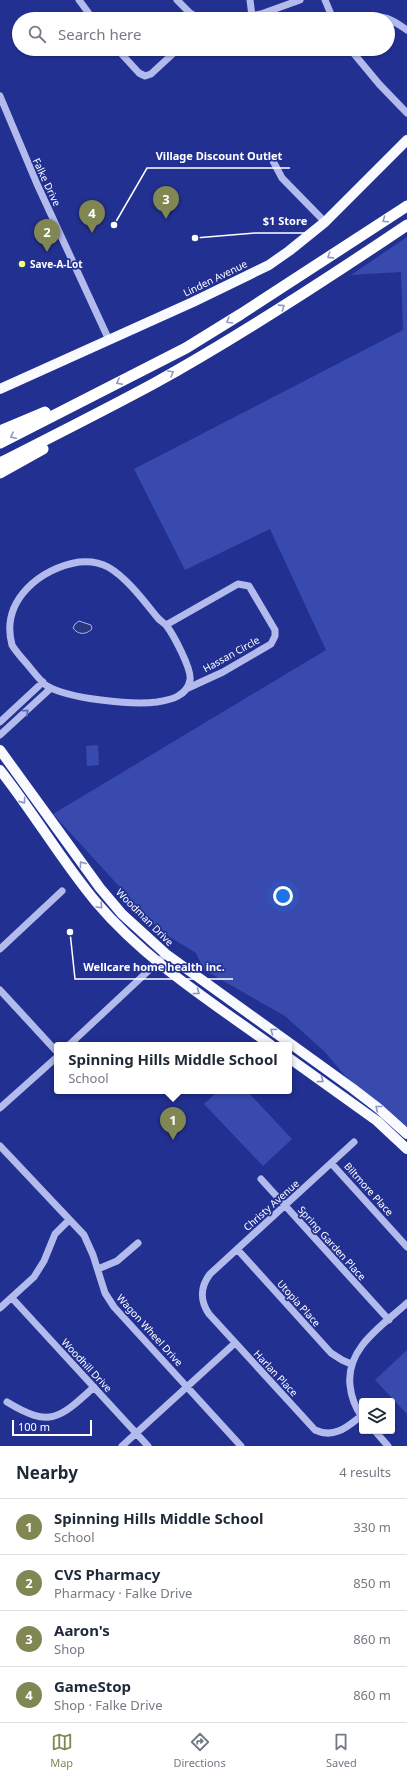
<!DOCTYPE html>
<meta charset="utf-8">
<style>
:root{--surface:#fff;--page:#f6f6f7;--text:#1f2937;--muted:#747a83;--line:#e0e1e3;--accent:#808753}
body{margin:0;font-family:"Noto Sans",sans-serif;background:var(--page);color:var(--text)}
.controls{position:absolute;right:12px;bottom:12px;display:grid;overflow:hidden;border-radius:4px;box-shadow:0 1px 3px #0004}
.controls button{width:36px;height:36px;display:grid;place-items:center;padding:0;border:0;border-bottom:1px solid var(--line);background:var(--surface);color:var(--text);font:20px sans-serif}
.scale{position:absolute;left:12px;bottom:10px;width:80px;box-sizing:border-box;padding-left:4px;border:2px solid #fff;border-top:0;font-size:11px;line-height:14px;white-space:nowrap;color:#fff;-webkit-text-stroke:3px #223091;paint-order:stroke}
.you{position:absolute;left:283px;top:896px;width:14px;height:14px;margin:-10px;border:3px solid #fff;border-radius:50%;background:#1a73e8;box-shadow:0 0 0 6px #1a73e833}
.badge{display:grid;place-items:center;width:26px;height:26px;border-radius:50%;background:var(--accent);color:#fff;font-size:13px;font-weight:700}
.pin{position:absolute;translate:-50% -33px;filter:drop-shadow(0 1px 2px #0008)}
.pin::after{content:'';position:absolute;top:21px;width:14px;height:12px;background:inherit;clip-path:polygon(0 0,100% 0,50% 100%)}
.popup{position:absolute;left:54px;top:1042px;width:238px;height:52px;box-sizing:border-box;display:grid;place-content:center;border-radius:4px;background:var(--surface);filter:drop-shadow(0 1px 3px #0005);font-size:13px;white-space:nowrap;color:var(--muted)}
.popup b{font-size:15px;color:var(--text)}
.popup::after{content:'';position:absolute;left:50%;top:100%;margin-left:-8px;border:8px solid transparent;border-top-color:var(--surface)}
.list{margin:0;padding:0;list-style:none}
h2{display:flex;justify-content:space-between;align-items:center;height:52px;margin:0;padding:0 16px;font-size:17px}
h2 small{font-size:13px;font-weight:400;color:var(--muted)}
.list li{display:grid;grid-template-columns:26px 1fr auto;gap:12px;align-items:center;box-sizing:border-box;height:56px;padding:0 16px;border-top:1px solid var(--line)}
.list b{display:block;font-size:15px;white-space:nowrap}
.list p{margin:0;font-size:13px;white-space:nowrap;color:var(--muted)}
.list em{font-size:13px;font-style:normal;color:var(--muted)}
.icon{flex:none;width:22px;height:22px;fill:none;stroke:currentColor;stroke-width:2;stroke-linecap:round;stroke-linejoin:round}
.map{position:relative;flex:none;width:407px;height:1446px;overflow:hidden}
.search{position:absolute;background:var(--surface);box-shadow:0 1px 3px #0004;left:12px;right:12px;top:12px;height:44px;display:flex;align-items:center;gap:10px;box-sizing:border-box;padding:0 14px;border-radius:22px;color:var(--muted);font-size:15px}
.sheet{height:276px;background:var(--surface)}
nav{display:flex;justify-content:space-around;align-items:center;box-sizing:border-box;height:56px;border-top:1px solid var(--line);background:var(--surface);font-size:11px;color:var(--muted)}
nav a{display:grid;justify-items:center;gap:2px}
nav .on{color:var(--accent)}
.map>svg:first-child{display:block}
.green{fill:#394aaf}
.water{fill:#2b3680;stroke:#a7b2ee}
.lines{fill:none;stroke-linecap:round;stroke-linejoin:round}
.minor{stroke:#b3bbed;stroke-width:7}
.major{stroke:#f9faff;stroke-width:10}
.highway{stroke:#fff;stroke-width:11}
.oneway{stroke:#9098c8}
.oneway2{stroke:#5c68b6}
.oneway3{stroke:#8e95c8}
.poi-dot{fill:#f6f975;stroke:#223091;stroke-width:1.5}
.labels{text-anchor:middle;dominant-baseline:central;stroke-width:3.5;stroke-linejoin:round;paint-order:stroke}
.street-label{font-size:10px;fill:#fff;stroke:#223091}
.poi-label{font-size:10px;font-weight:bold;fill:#fff;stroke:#223091;text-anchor:start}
.leader{fill:none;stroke:#fff;stroke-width:1.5}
.callout-dot{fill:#fff;stroke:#223091;stroke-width:1.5}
.callout-label{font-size:11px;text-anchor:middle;font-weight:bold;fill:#fff;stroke:#223091;stroke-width:3.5;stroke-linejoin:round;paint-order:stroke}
</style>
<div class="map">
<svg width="407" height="1446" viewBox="0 0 407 1446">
<rect width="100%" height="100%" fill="#223091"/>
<path class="green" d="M407,237V1128L346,1077L325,1052L285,1016L204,970L196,953L160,931L53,814L326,650L270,529L185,570L134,469L403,330L401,272L351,275Z
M98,745L99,765L87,766L86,746Z
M218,1091H247L292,1139L263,1166L204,1104Z
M407,1350V1414L375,1380Z"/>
<path class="water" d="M79,621L91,625L92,629C86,635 78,635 73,628L75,624Z"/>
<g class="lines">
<path class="minor" d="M79,0L93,19
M177,0L190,13L201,19
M250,0L252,16
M325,0L333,19
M234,19L261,14L300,0
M369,19C384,13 395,22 407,30
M117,49L139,73L145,76L151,74L178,49
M350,49L379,84L407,113
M0,96L37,184L109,340
M273,161L282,178L325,222
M79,562C89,561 99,562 108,567C126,577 144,601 157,617C159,620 163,622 166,625C173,634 192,669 190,680C187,696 171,700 157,702C132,705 69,699 47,686C39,680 33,671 27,664C22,658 16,652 12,645C0,600 41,568 79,562Z
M166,625L238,584L249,586L275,630V636L271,644L223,672L186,689
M0,722L43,682
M0,735L51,688
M0,949L62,891
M0,990L57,1052
M69,1045L161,959
M0,1108L57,1057
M354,1142L210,1274C200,1287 200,1301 209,1314L315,1430C334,1439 347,1427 361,1416
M0,1146L84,1235L93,1255L105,1293L114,1307L241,1446
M331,1163L407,1247
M261,1179L389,1320
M237,1249L331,1353L342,1360L351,1364
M98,1269L117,1261L138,1243
M12,1298L148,1446
M0,1308L34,1277L44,1261L55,1234L69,1220
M7,1402C50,1428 59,1419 94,1387
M362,1417C355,1407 351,1397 350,1385C346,1348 382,1326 407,1303
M375,1431L388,1446
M122,1446L235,1343"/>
<path class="major" d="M0,389L193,302L269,265L289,251L325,222L407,140
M0,750L100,888L122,914L166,954L352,1088L378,1108L407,1134
M0,770C34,813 61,860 96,902C145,960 210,1001 271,1045
M289,1058L377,1121L407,1149"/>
<path class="highway" d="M0,431L45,412
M0,443L186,348L241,314L407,206
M0,463C51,437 103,411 153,384C240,336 324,281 407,225
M0,473L43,449"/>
</g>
<defs><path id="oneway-chevron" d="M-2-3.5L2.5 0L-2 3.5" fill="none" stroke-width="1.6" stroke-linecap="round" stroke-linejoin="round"/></defs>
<g class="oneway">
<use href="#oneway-chevron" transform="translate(385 220) rotate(146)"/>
<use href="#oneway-chevron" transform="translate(330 256) rotate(147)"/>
<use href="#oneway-chevron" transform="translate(282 307) rotate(-33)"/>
<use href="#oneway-chevron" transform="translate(229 321) rotate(149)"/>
<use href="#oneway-chevron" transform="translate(171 373) rotate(-30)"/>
<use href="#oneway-chevron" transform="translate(119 382) rotate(153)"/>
<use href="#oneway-chevron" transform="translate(13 436) rotate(153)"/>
</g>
<use class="oneway2" href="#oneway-chevron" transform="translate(26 712) rotate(-42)"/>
<g class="oneway3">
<use href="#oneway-chevron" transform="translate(23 801) rotate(55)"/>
<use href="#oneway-chevron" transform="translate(82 864) rotate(-126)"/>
<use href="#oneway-chevron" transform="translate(100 906) rotate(47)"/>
<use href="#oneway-chevron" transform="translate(197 992) rotate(36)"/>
<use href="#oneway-chevron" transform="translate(273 1031) rotate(-144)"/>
<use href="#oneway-chevron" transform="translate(321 1080) rotate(36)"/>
<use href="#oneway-chevron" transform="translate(378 1108) rotate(-141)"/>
</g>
<circle class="poi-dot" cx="22" cy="264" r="4"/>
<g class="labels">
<g class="street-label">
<text transform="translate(47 182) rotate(65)">Falke Drive</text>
<text transform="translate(215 278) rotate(-26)">Linden Avenue</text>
<text transform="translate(231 654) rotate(-29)">Hassan Circle</text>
<text transform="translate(145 917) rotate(45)">Woodman Drive</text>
<text transform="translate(369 1189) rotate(48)">Biltmore Place</text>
<text transform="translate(271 1205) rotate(-42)">Christy Avenue</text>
<text transform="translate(332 1243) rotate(48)">Spring Garden Place</text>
<text transform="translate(299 1303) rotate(48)">Utopia Place</text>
<text transform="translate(150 1330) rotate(48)">Wagon Wheel Drive</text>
<text transform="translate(87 1365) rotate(47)">Woodhill Drive</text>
<text transform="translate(276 1373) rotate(47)">Harlan Place</text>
</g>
<g class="poi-label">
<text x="30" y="264">Save-A-Lot</text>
</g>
</g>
<path class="leader" d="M114 225L147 168H290M195 238L255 233H316M70 932L75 979H233"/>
<g class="callout-dot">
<circle cx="114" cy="225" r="4"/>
<circle cx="195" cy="238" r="4"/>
<circle cx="70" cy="932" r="4"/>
</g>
<g class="callout-label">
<text x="219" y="160">Village Discount Outlet</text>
<text x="285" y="225">$1 Store</text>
<text x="154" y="971">Wellcare home health inc.</text>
</g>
</svg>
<div class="controls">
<button><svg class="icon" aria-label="layers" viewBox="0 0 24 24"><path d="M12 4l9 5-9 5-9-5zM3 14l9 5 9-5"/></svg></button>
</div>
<div class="scale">100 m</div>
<div class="you"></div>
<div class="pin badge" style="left:173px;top:1140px">1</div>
<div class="popup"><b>Spinning Hills Middle School</b>School</div>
<div class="pin badge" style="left:47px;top:252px">2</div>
<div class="pin badge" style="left:166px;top:219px">3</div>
<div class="pin badge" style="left:92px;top:233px">4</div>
<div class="search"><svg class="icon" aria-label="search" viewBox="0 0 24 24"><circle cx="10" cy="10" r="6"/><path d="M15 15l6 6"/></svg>Search here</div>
</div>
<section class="sheet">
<h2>Nearby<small>4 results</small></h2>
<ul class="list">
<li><span class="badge">1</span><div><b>Spinning Hills Middle School</b><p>School</p></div><em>330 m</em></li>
<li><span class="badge">2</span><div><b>CVS Pharmacy</b><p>Pharmacy · Falke Drive</p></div><em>850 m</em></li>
<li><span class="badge">3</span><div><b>Aaron's</b><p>Shop</p></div><em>860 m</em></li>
<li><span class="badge">4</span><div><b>GameStop</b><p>Shop · Falke Drive</p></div><em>860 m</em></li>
</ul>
</section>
<nav>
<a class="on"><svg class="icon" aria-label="map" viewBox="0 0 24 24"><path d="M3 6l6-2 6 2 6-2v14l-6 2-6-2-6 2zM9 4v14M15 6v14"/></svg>Map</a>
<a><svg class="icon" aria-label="directions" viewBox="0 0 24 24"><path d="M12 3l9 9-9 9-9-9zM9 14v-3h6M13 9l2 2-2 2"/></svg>Directions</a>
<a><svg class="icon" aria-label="saved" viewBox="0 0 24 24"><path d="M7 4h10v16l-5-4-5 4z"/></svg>Saved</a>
</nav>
